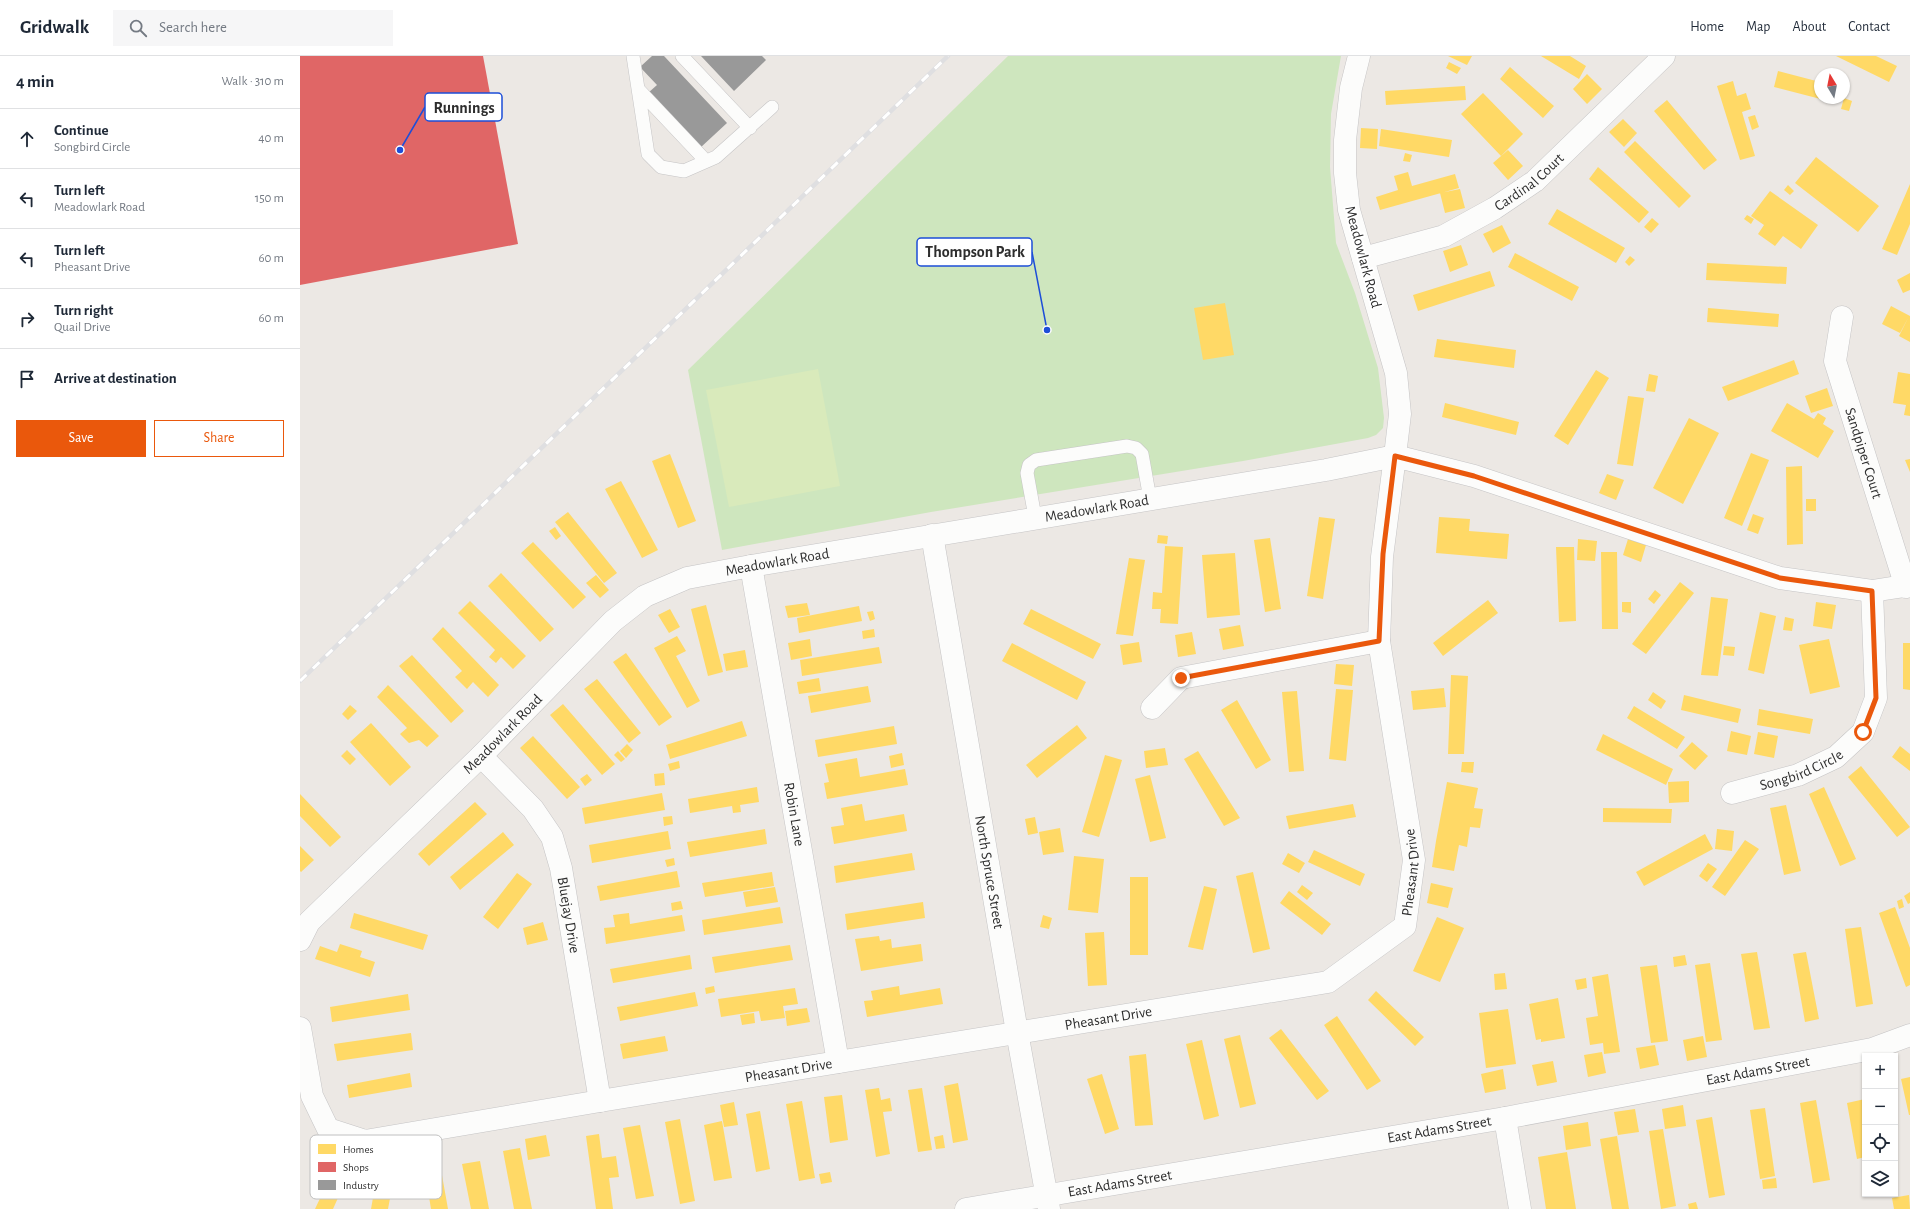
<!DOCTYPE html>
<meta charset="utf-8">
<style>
:root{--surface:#fff;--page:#f6f6f7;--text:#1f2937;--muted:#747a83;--line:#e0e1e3;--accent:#ea580c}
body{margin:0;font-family:"Alegreya Sans",sans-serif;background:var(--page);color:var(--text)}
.controls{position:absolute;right:12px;bottom:12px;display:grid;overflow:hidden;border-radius:0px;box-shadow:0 1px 3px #0004}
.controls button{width:36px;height:36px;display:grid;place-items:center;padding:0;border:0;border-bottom:1px solid var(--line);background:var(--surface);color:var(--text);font:20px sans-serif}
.compass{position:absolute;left:1514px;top:12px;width:36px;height:36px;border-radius:50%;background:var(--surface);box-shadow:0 1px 3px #0004;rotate:350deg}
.stop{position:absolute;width:12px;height:12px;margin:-9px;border:3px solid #ea580c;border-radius:50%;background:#fff}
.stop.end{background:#ea580c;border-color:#fff;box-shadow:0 1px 4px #0008}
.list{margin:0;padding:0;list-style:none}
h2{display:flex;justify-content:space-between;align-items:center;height:52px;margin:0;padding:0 16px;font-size:17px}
h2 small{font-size:13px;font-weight:400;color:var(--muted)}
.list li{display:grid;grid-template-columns:26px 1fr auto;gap:12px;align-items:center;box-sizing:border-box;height:60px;padding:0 16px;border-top:1px solid var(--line)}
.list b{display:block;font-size:15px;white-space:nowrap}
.list p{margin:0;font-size:13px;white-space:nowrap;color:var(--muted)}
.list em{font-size:13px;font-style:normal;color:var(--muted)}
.actions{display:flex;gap:8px;padding:12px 16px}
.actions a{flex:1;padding:9px 0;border:1px solid var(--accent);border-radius:0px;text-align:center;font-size:14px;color:var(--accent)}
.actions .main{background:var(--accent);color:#fff}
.icon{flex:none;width:22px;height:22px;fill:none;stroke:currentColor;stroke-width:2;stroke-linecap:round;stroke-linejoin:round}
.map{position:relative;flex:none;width:1610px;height:1153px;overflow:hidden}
header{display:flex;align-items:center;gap:24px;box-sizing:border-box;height:56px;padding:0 20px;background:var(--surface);border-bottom:1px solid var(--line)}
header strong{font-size:19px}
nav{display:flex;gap:22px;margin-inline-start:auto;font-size:14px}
.search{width:280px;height:36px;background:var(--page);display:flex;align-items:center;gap:10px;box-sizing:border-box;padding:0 14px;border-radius:0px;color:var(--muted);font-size:15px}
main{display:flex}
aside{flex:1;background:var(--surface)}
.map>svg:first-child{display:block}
.green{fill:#cee6be}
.pitch{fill:#d9eabb}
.homes{fill:#ffd966}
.shops{fill:#e06666}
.industry{fill:#999}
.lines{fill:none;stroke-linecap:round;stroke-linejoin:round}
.lane-casing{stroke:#c5c4c5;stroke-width:14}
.street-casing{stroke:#c5c4c5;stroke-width:23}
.lane{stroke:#fcfcfb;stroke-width:13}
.street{stroke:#fcfcfb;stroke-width:22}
.rail-casing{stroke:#dfdfe1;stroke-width:4.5}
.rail{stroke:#fff;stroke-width:3;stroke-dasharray:9;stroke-linecap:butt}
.route{stroke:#ea580c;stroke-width:5}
.labels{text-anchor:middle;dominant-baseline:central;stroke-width:4;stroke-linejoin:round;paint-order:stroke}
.street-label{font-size:15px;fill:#2e2e2e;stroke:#fff}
.key{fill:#fff;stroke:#c0c0c0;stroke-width:1}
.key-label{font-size:11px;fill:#2e2e2e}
.leader{fill:none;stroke:#1d4ed8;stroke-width:1.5}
.callout-dot{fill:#1d4ed8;stroke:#fff;stroke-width:1.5}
.callout{fill:#fff;stroke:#1d4ed8;stroke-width:1.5}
.callout-label{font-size:16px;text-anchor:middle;font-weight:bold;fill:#2e2e2e}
</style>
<header>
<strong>Gridwalk</strong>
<div class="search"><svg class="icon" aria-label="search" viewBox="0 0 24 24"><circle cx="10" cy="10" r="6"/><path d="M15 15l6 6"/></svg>Search here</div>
<nav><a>Home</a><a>Map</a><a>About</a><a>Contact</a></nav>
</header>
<main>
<aside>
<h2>4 min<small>Walk · 310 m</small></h2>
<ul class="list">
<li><svg class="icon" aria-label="ahead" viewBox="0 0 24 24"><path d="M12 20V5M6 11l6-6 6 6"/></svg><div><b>Continue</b><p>Songbird Circle</p></div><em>40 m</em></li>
<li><svg class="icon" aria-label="left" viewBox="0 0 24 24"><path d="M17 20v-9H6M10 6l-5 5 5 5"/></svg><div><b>Turn left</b><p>Meadowlark Road</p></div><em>150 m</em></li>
<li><svg class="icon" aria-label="left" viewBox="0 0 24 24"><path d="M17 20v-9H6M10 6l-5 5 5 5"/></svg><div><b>Turn left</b><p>Pheasant Drive</p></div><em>60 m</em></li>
<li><svg class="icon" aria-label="right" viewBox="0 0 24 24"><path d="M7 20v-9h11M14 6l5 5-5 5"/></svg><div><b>Turn right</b><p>Quail Drive</p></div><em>60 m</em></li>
<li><svg class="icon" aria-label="arrive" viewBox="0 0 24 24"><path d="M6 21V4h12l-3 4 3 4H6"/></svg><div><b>Arrive at destination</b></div></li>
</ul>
<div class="actions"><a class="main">Save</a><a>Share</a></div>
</aside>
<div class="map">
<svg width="1610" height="1153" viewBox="0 0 1610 1153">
<rect width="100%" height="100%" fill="#ece8e4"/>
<path class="green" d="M708,0H1041L1031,58L1030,111L1036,187L1055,237L1078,312L1084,362L1083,372L1076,379L1068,382L943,405L631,456L422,494L388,314Z"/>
<path class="pitch" d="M518,313L540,430L429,451L406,334Z"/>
<path class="homes" d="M1148,0H1172L1167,9Z
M1241,0H1270L1286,10L1279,23Z
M1536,0H1576L1597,10L1589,26Z
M1149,6L1161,12L1157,18L1146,12Z
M1210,11L1254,50L1243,62L1200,23Z
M1478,15L1520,26V42H1537L1536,47L1474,31Z
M1287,18L1302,33L1287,48L1273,33Z
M1433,25L1437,40L1446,37L1451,53L1442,56L1455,100L1440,104L1417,30Z
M1165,30L1166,44L1086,49L1085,35Z
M1183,37L1223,78L1201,100L1161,58Z
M1544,42L1552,45L1549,55L1541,53Z
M1367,44L1417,104L1404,114L1354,55Z
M1455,59L1459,71L1452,74L1448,61Z
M1323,63L1337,77L1324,91L1309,76Z
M1061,72L1078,73L1077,93L1060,92Z
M1081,73L1152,84L1149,101L1079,90Z
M1335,85L1391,140L1379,152L1324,96Z
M1208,94L1223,110L1208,124L1193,107Z
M1105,97L1112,99L1110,106L1103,105Z
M1516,101L1579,150L1558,176L1495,127Z
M1298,111L1349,156L1339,167L1289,123Z
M1108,116L1112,130L1155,118L1159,132L1080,154L1076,141L1098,134L1094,120Z
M1610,128V168L1597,199L1582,193Z
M1488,129L1494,135L1490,139L1484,134Z
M1160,133L1165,152L1145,157L1140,137Z
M1470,135L1518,169L1501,193L1483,180L1475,190L1458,178L1464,169L1451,160Z
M1257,153L1325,192L1316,207L1248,168Z
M1447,159L1454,163L1451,168L1444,163Z
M1352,162L1359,168L1351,177L1344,171Z
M1202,169L1211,187L1193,197L1183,178Z
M1161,189L1168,209L1150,216L1143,195Z
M1215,197L1279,231L1272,245L1208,211Z
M1330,200L1335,204L1329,210L1325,206Z
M1407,207L1487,211L1486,228L1406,224Z
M1190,215L1195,230L1118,255L1113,239Z
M1610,217V234L1603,237L1597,224Z
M925,247L934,299L903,304L894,252Z
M1591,250L1610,260V286L1599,280L1608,262L1600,277L1582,268Z
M1408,252L1479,258L1478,271L1407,266Z
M1137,283L1216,294L1214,312L1134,301Z
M1494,304L1499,318L1428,345L1422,331Z
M1296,314L1309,322L1268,389L1254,380Z
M1598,316L1610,318V360L1604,359L1606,349L1593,347Z
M1349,318L1358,320L1355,336L1346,335Z
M1527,332L1533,350L1511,357L1505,340Z
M1328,340L1344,342L1333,410L1317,408Z
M1145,347L1219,366L1216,379L1142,361Z
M1487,347L1514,363L1518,357L1526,362L1523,368L1534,375L1518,402L1471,375Z
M1389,362L1419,377L1383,448L1353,432Z
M1451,397L1469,404L1442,470L1424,462Z
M370,398L396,465L378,472L352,405Z
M1610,403V416L1605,404Z
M1502,410L1503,488L1487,489L1486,411Z
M1307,418L1324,424L1316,444L1299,437Z
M321,425L358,494L342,502L305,433Z
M1506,443H1516V455H1506Z
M268,456L317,517L304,527L255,466Z
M1453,458L1464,462L1458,478L1447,474Z
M1019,461L1035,463L1023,543L1007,540Z
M1139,461L1170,463L1169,475L1209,478L1207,503L1136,497Z
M255,471L261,480L256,484L249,475Z
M858,479L868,480L867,488L857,487Z
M970,482L981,553L965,556L954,484Z
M1278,483L1297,485L1295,505L1277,504Z
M1328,483L1346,489L1341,506L1323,499Z
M233,486L286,541L273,553L221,497Z
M865,490L883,491L878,568L860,567L861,553H852L853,536L862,537Z
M1256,491H1274L1276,565L1259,566Z
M1301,496H1317L1318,573H1302Z
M935,497L940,559L907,562L902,499Z
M829,502L845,504L833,580L816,578Z
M201,517L254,573L240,586L188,530Z
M296,519L309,534L300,542L286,527Z
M1380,526L1394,537L1346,598L1332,588Z
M1355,534L1361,539L1354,548L1348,543Z
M1411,541L1428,543L1418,620L1401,619Z
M1188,544L1198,557L1143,600L1133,587Z
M170,545L226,600L213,613L201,601L196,607L189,601L195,594L158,557Z
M1322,546H1331V557L1322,556Z
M1516,546L1536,549L1532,573L1513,570Z
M507,547L510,559L488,562L485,550Z
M406,549L423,616L408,620L391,553Z
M559,550L562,565L499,577L497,562Z
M370,553L380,571L369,577L358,559Z
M731,553L801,588L793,603L723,568Z
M573,555L575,563L570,565L567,556Z
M1460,556L1476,560L1464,618L1448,614Z
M1485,561L1494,563L1492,575L1483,574Z
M940,569L944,590L923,594L919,573Z
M143,571L199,629L188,641L173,626L167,633L155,621L162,615L132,583Z
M574,573L575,581L563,583L562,575Z
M892,576L896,598L878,601L875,579Z
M377,580L386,595L376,600L400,645L387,652L354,592Z
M510,583L512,600L491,604L488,587Z
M1529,583L1540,631L1510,638L1499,589Z
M839,586L842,606L823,609L820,589Z
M712,587L786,626L777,644L702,605Z
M1603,587H1610V634L1603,633Z
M1424,590L1435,591L1434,600L1423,599Z
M579,591L582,607L502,620L500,604Z
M445,594L448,611L426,615L423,598Z
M326,597L372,661L359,670L313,606Z
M112,599L164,655L151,667L99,610Z
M1036,608L1054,609L1052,630L1034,628Z
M1151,619L1168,620L1164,698H1148Z
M519,622L521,635L499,638L497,626Z
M297,623L341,677L329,687L284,633Z
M88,629L139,680L127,691L119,684L109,687L100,678L107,672L77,641Z
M568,630L571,646L511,657L508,640Z
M1144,632L1146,651L1113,654L1111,635Z
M1036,633L1053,634L1046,705L1029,703Z
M997,635L1004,715L989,716L982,636Z
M1353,636L1366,645L1361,653L1348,644Z
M1384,639L1441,653L1438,667L1381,654Z
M937,644L971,704L956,713L921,654Z
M263,648L315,708L302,719L250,659Z
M50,649L57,655L48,664L42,658Z
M1334,650L1385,681L1377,693L1327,662Z
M1459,653L1513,663L1510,678L1457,669Z
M442,665L447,680L370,703L366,689Z
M71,667L111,711L90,730L50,686Z
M777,669L787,682L737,722L726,709Z
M594,670L597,688L518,701L515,684Z
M1431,675L1451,680L1447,699L1427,695Z
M1458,676L1478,680L1474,702L1454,698Z
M1303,678L1373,713L1366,729L1296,694Z
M233,680L280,731L267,743L220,692Z
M1392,686L1408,700L1395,714L1379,700Z
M327,688L333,694L326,702L320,695Z
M1600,690L1610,698V715L1592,701Z
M865,692L868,709L846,712L844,695Z
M47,694L56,703L50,709L41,700Z
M318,695L325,703L321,706L314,699Z
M898,695L940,762L924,770L884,703Z
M602,697L604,709L591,712L589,700Z
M805,699L822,704L799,781L782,776Z
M557,702L560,721L605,713L608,729L527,743L524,727L529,726L525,708Z
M379,705L380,712L370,715L368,708Z
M1162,706H1174L1173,717L1161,716Z
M1561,710L1610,771L1597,781L1548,721Z
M364,717L365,729L355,730L354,718Z
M287,718L292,724L285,730L280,723Z
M850,719L866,782L850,786L835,723Z
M1389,725V746L1369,747L1368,726Z
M1147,726L1178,732L1174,752L1183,753L1180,772L1170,771L1167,791L1159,789L1154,815L1132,811L1136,785L1151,788L1136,785Z
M457,731L459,746L440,749L441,756L433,757L432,750L390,757L388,743Z
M1524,731L1556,803L1540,810L1509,738Z
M362,737L365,754L285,768L282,752Z
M0,738L41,781L30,791L0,760Z
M175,746L187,758L129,810L118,798Z
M562,748L565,765L604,758L607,775L534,788L531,771L544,769L541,752Z
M1053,748L1056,761L989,773L986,760Z
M1486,749L1501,815L1484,819L1470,752Z
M1303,752L1372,753L1371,767L1303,766Z
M372,760L373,768L364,770L363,761Z
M735,761L738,777L728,779L725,763Z
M760,772L764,796L743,799L739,776Z
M465,773L467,788L390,801L387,786Z
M1417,773L1434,775L1432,795L1415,793Z
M368,775L371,793L292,807L289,789Z
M203,776L214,789L160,834L150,821Z
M1405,778L1413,793L1344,830L1336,816Z
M1445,784L1459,793L1425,840L1412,831Z
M0,790L14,804L1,816L0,815Z
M1014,794L1065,818L1060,830L1008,806Z
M612,797L615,814L536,827L534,810Z
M988,797L1005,807L999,817L982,808Z
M774,800L804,803L798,857L768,854Z
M374,802L375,809L367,811L365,804Z
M1408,807L1417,813L1407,826L1399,820Z
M377,815L380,831L300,845L297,830Z
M472,816L474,830L405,841L402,827Z
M953,816L970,893L953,897L936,820Z
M217,817L232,828L198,873L183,861Z
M830,821H848V899H830Z
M1131,827L1153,832L1148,852L1127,847Z
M1002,829L1013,837L1007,844L997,836Z
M904,830L917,833L903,894L888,891Z
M475,831L478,846L446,851L443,836Z
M989,835L1031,868L1022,879L980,847Z
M1610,836V847L1608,848L1604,840Z
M1602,843L1604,851L1599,853L1597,845Z
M381,845L383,853L372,855L371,847Z
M623,846L625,862L547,874L545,858Z
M480,851L483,867L404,879L402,864Z
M1595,851L1610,892V929L1606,931L1579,857Z
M54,857L128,879L123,894L50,872Z
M329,857L330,868L382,859L385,875L306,888L304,872L315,871L313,859Z
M743,859L752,862L749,873L740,871Z
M1137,861L1164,872L1140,926L1113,915Z
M243,866L248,884L227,889L223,872Z
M1561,871L1573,948L1556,951L1545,873Z
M804,876L807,929L788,930L785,877Z
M579,880L580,885L591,883L592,892L621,888L623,905L561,915L555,883Z
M40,888L62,895L60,901L75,906L70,921L15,903L20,890L37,896Z
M490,889L493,904L415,917L412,901Z
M1457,896L1470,972L1454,974L1441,898Z
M1506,896L1519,963L1505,966L1493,898Z
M390,899L392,913L313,927L310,913Z
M1385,899L1387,909L1374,911L1373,901Z
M1410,907L1422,984L1406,986L1395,909Z
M1357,909L1368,985L1351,987L1340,911Z
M1205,917L1207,933L1195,934L1194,918Z
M1308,918L1320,996L1304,998L1303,987L1290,989L1286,962L1298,960L1292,921Z
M1286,922L1287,932L1277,934L1275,924Z
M414,930L415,936L406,938L405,932Z
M599,930L600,939L640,932L643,948L567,961L564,945L573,944L571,935Z
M495,932L498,948L483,950L485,962L461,965L459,955L421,961L418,943Z
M1076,935L1124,981L1115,990L1068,944Z
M395,936L398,950L320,965L317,951Z
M108,938L110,954L32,966L30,951Z
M1258,942L1265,982L1241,986V983L1236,984L1229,948Z
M507,952L510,966L487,970L485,955Z
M1208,953L1216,1008L1186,1012L1179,957Z
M454,957L455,967L442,969L440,959Z
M1037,960L1081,1025L1067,1034L1024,969Z
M981,973L1029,1035L1017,1044L969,982Z
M111,977L113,994L37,1005L34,988Z
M940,979L956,1048L940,1052L924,983Z
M365,980L368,995L323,1003L320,988Z
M1403,980L1407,1001L1387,1005L1383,984Z
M902,984L919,1060L904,1064L886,988Z
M1355,989L1359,1009L1340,1013L1336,992Z
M1302,996L1306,1017L1288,1021L1284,999Z
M846,998L853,1069L835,1070L829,1000Z
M1253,1005L1257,1026L1237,1030L1232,1009Z
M1203,1013L1206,1033L1185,1037L1181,1018Z
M110,1017L112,1031L49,1042L47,1029Z
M802,1018L819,1073L805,1078L787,1023Z
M1610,1021V1059H1609L1601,1023Z
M658,1027L668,1084L653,1087L644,1030Z
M579,1032L581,1044L590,1042L592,1055L583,1056L590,1098L576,1101L565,1034Z
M622,1032L632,1094L618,1096L608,1034Z
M542,1039L548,1084L530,1087L524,1041Z
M1565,1043V1101L1557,1103L1547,1047Z
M1516,1044L1530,1124L1513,1127L1500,1047Z
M502,1045L515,1122L499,1125L486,1048Z
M434,1046L438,1069L424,1071L420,1049Z
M1383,1049L1386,1070L1365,1073L1362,1053Z
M1465,1052L1475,1120L1460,1123L1450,1054Z
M1335,1053L1339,1076L1318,1079L1314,1056Z
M460,1055L470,1113L456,1116L446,1058Z
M1412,1061L1425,1139L1409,1142L1396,1064Z
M380,1063L395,1145L380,1148L365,1066Z
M422,1065L432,1122L414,1125L404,1069Z
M1288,1066L1291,1090L1266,1094L1263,1070Z
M340,1069L354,1140L336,1143L323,1072Z
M1363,1073L1376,1150L1361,1153L1349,1075Z
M299,1078L302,1102L316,1100L319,1121L309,1122L313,1153H296L286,1080Z
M246,1079L250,1100L228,1104L225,1083Z
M643,1079L645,1092L636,1093L634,1081Z
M1317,1080L1329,1153H1312L1300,1083Z
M220,1092L232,1153H214L203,1095Z
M1267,1096L1276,1153H1246L1238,1101Z
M180,1105L189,1153H171L162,1108Z
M140,1108L148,1153H131L124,1110Z
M78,1113L95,1116L88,1153H71Z
M530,1116L532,1126L521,1128L519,1118Z
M32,1117L46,1124L33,1153H15Z
M1476,1122L1477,1132L1463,1133L1462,1124Z
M1609,1139L1610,1153H1594L1592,1142Z
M1396,1146L1398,1153H1389L1388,1148Z"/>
<path class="shops" d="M0,0H183L218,188L0,229Z"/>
<path class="industry" d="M352,0H364L427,67L400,92L348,37L357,29L340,11Z
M401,0H462L466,4L434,35Z"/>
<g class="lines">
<g class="lane-casing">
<path id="lane" d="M333,0L348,98L361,111L384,115L416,101L472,51
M382,0L450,72
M339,34L406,105
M735,461L727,417L729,409L736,404L827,390L836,392L842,398L850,443"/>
</g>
<g class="street-casing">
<g id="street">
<path id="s1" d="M1063,202L1144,180L1195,152L1235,125L1364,0"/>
<path id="s2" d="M1542,261L1535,305L1606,531"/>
<path id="s3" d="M632,479L717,976L749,1153"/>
<path id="s4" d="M451,510L538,1006"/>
<path d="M852,652L881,622L1079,585"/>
<path id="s5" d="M181,700L233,753L252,781L261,812L300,1045"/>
<path id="s6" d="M1432,737L1498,719L1536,701L1563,676L1576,642L1572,535"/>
<path id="s7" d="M0,884L9,866L181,700L313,565L345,540L387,522L451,510L1026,414L1095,400L1100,358L1096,317L1049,154L1045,117V84L1051,32L1059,0"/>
<path id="s8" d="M0,972L12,1040L28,1073L65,1085L300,1045L1028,926L1105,870L1114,804L1079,585L1082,501L1095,400L1174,420L1480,522L1572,535L1610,529"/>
<path d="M1205,1062L1220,1153"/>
<path id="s9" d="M666,1153L1205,1062L1572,993L1610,979"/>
</g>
</g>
<use href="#lane" class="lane"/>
<use href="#street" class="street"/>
<g class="rail-casing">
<path id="rail" d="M0,625L648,0"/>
</g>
<use href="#rail" class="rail"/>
</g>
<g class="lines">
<path class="route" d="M881,622L1079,585L1083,498L1095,400L1174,420L1480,522L1572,535L1576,642L1563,676"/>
</g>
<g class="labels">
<g class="street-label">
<text stroke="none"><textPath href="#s1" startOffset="185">Cardinal Court</textPath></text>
<text transform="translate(1063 201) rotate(75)">Meadowlark Road</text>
<text stroke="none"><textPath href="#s2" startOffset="141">Sandpiper Court</textPath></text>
<text stroke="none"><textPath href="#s7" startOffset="950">Meadowlark Road</textPath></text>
<text stroke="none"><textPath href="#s7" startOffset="626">Meadowlark Road</textPath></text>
<text stroke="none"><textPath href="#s7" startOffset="290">Meadowlark Road</textPath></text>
<text stroke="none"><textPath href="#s6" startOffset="73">Songbird Circle</textPath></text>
<text stroke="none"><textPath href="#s4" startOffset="252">Robin Lane</textPath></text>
<text stroke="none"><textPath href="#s3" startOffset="342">North Spruce Street</textPath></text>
<text stroke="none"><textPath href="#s8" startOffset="1270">Pheasant Drive</textPath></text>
<text stroke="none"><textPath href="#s5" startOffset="188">Bluejay Drive</textPath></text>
<text stroke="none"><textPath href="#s8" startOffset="898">Pheasant Drive</textPath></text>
<text stroke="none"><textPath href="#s8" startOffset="574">Pheasant Drive</textPath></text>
<text stroke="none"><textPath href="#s9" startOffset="804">East Adams Street</textPath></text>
<text stroke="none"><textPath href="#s9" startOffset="480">East Adams Street</textPath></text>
<text stroke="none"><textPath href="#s9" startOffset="156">East Adams Street</textPath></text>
</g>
</g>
<rect x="10" y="1079" width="132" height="64" rx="6" class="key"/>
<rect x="18" y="1088" width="18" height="10" fill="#ffd966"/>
<rect x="18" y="1106" width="18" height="10" fill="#e06666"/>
<rect x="18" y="1124" width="18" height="10" fill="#999"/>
<g class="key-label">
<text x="43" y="1097">Homes</text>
<text x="43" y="1115">Shops</text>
<text x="43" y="1133">Industry</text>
</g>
<path class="leader" d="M100 94L125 51M747 274L732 196"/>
<g class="callout-dot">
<circle cx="100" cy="94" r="4"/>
<circle cx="747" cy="274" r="4"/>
</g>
<g class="callout">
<rect x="125" y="37" width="77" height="28" rx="4"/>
<rect x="617" y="182" width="115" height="28" rx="4"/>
</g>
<g class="callout-label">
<text x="164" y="57">Runnings</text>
<text x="675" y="201">Thompson Park</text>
</g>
</svg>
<div class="controls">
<button>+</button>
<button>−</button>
<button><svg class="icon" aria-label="locate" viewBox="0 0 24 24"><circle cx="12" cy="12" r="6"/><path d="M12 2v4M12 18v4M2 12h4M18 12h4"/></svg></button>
<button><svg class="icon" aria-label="layers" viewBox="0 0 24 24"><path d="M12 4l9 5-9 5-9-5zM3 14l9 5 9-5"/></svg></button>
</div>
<svg class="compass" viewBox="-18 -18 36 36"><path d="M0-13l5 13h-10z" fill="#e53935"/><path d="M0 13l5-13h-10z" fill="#747a83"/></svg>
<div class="stop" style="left:1563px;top:676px"></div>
<div class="stop end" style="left:881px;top:622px"></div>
</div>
</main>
